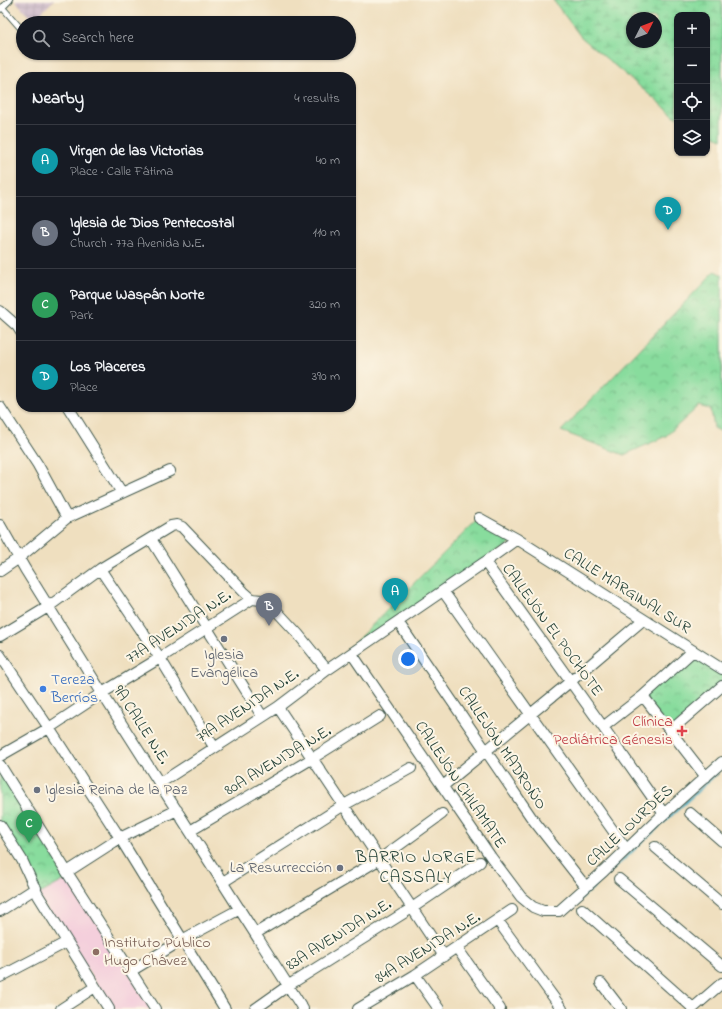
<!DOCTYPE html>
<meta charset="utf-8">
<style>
:root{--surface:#171b24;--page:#242831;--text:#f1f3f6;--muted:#9ea1a6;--line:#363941;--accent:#ea580c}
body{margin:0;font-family:"Indie Flower",sans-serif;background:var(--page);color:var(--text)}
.controls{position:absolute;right:12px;top:12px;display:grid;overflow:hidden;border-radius:8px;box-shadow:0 1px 3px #0004}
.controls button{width:36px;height:36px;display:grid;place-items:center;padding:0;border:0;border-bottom:1px solid var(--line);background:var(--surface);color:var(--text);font:20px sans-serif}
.compass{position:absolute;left:626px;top:12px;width:36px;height:36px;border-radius:50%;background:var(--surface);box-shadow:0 1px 3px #0004;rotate:48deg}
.you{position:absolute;left:408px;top:659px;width:14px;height:14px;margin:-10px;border:3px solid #fff;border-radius:50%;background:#1a73e8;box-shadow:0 0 0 6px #1a73e833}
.badge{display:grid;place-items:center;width:26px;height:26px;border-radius:50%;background:var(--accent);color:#fff;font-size:13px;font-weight:700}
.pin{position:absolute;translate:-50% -33px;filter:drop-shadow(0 1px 2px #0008)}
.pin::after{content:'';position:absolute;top:21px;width:14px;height:12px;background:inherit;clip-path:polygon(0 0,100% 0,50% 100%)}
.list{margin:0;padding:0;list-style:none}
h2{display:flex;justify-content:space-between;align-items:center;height:52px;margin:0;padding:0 16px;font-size:17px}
h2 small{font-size:13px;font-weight:400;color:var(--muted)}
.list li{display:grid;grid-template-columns:26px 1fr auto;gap:12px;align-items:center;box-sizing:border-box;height:72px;padding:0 16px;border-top:1px solid var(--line)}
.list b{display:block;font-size:15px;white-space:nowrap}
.list p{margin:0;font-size:13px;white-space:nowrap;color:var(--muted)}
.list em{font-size:13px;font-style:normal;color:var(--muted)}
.icon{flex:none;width:22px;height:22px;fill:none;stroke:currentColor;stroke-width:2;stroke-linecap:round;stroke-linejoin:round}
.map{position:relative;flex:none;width:722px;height:1009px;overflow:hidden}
.search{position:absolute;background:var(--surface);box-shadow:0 1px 3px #0004;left:16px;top:16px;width:340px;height:44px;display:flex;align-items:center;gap:10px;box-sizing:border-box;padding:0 14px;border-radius:22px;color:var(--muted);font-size:15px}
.panel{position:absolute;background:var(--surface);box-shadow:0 1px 3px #0004;left:16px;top:72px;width:340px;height:340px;border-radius:16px}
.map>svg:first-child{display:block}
.built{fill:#f4cfdc}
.industrial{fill:url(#industrial-grid)}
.wetland{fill:url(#wetland-marsh);stroke:#548c68;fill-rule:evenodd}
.park{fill:url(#park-crowns);stroke:#548c68}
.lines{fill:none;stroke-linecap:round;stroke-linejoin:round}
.stream{stroke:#43acc3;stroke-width:2.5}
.service-casing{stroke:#3e5549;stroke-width:7}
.minor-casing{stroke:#3e5549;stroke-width:12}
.service{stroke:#fff;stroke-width:5}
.minor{stroke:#fff;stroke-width:10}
.worship-dot{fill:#6b7280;stroke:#fcf5e5;stroke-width:1.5}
.shop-dot{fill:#3f7fe0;stroke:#fcf5e5;stroke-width:1.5}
.health-dot{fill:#e0444e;stroke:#fcf5e5;stroke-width:1.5}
.education-dot{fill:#8d6e63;stroke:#fcf5e5;stroke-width:1.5}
.labels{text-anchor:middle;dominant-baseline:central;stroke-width:4;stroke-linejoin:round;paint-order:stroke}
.street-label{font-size:16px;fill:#1f3d34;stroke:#fcf5e5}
.worship-label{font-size:16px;fill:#5b616d;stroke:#fcf5e5}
.shop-label{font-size:16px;fill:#366cbe;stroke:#fcf5e5;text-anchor:start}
.health-label{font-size:16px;fill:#be3a42;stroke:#fcf5e5;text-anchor:end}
.education-label{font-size:16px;fill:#785e54;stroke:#fcf5e5;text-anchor:start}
.neighbourhood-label{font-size:17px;letter-spacing:1px;fill:#1f3d34;stroke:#fcf5e5}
</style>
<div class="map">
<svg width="722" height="1009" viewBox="0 0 722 1009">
<defs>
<pattern id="industrial-grid" width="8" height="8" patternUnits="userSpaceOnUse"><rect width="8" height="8" fill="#d0bdcc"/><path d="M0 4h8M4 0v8" fill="none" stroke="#b2a3b0"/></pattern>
<pattern id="wetland-marsh" width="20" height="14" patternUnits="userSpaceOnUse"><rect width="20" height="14" fill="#88dc9d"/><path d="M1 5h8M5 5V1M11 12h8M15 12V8" fill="none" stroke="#6fb481"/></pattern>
<pattern id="park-crowns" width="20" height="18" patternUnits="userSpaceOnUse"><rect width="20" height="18" fill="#88dc9d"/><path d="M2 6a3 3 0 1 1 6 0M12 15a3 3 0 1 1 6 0" fill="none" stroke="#6fb481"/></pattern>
</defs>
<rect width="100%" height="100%" fill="#fcf5e5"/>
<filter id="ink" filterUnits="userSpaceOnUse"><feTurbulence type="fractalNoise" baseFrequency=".025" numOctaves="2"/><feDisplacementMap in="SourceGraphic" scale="8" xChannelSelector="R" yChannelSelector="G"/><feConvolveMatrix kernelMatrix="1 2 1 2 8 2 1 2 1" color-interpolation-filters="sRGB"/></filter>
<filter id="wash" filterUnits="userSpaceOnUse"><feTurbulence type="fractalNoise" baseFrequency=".012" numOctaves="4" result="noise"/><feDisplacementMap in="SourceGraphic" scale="16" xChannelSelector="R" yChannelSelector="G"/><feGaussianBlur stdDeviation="0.9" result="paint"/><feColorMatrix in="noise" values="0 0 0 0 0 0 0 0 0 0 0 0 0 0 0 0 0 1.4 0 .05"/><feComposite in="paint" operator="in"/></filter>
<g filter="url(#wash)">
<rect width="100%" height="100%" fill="#efdfbf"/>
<path class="built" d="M70,877L151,1009H113L38,895Z"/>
<path class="industrial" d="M15,0H54L33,21Z"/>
<path class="wetland" d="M553,0H722V139L707,133V15H677V118L581,37ZM632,18H656V42H632Z"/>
<path class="park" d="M715,271L722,275V432L714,428L711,409L699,406L666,436L624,455L561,431Z
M477,520L514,541L345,652Z
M692,652L722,669V684L670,731L643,696Z
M0,770L70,877L38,895L0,825Z"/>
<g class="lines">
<path class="stream" d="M575,903L589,891L717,773"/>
</g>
</g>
<g filter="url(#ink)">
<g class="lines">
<g class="service-casing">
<path id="service" d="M2,7L23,31
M1,9L10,0"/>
</g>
<g class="minor-casing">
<path id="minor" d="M0,311L17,326L21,332
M0,407L38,465L67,518
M68,407L122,493
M479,518L517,539L722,669
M0,525L25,569L102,693L303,1009
M151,539L262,716
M485,562L603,727L664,814
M100,569L160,658L214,747
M0,571L19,558L67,518L170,471
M443,591L626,849
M398,622L531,817L586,887
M0,636L48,607L100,569L171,526L177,525L182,527L244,592L252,599L261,600L272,606L298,634L327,670
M352,654L491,857L521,897L533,907L543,911H559L604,871L656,821L722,762
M0,655L49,728L120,838L225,1009
M643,696L706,777
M278,707L444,956
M603,727L643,696L693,651
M670,731L722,686
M0,756L49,728L102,693L160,658L252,599
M0,765L70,877L155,1009
M160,783L278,707L327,670L485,562L517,539
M443,786L571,681L643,620
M690,813L722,841
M0,825L22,860L38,895L109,1009
M190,831L313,758L380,716
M655,847L722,904
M67,872L120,838L177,810
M619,879L722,966
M223,882L344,805L411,768
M582,909L693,1008
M0,911L36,888
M498,921L562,1009
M256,933L380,859L442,814
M457,948L500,1009
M131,971L182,940L240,909
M415,975L439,1009
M0,977L67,942
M601,983L621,1009
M61,1009L95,987
M255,1009L289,985L412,908L480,862
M358,1009L415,975L512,910
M692,1009L722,983"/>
</g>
<use href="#service" class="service"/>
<use href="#minor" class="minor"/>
</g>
</g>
<g class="worship-dot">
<circle cx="224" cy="639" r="4"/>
<circle cx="37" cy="790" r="4"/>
<circle cx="340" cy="868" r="4"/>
</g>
<circle class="shop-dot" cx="43" cy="689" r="4"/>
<path class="health-dot" d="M680 725h4v4h4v4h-4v4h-4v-4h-4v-4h4z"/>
<circle class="education-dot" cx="96" cy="952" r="4"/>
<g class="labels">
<g class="street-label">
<text transform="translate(627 591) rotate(32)">CALLE MARGINAL SUR</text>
<text transform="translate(179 627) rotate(-33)">77A AVENIDA N.E.</text>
<text transform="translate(552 630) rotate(54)">CALLEJÓN EL POCHOTE</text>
<text transform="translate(248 706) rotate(-34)">79A AVENIDA N.E.</text>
<text transform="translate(141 725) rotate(57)">9A CALLE N.E.</text>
<text transform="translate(502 748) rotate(56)">CALLEJÓN MADROÑO</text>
<text transform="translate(278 761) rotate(-31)">80A AVENIDA N.E.</text>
<text transform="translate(460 785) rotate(56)">CALLEJÓN CHILAMATE</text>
<text transform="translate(630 826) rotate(-43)">CALLE LOURDES</text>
<text transform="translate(339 935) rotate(-32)">83A AVENIDA N.E.</text>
<text transform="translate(428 948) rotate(-32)">84A AVENIDA N.E.</text>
</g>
<g class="worship-label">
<text x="224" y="655">Iglesia<tspan x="224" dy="18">Evangélica</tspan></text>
<text x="45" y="790" text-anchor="start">Iglesia Reina de la Paz</text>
<text x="332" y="868" text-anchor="end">La Resurrección</text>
</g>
<g class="shop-label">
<text x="51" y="680">Tereza<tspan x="51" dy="18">Berríos</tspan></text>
</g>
<g class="health-label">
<text x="673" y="722">Clínica<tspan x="673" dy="18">Pediátrica Génesis</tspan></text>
</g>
<g class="education-label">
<text x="104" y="943">Instituto Público<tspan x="104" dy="18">Hugo Chávez</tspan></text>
</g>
<g class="neighbourhood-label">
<text x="416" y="857">BARRIO JORGE<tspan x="416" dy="20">CASSALY</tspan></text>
</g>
</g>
</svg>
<div class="controls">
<button>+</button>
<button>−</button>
<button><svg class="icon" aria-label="locate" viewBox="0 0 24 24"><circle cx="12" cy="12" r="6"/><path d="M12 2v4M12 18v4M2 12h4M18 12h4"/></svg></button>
<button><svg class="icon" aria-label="layers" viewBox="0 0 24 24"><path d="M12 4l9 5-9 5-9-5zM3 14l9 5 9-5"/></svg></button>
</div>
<svg class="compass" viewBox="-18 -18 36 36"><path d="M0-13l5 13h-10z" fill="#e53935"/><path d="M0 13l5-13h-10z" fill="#9ea1a6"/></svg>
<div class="you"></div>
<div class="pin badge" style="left:395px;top:611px;background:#0f9aa8">A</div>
<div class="pin badge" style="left:269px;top:626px;background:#6b7280">B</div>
<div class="pin badge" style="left:29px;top:843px;background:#2e9e5b">C</div>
<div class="pin badge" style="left:668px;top:230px;background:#0f9aa8">D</div>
<div class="search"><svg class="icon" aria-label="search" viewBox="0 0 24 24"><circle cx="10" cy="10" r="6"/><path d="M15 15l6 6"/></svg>Search here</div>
<section class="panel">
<h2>Nearby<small>4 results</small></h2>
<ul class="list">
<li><span class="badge" style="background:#0f9aa8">A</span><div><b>Virgen de las Victorias</b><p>Place · Calle Fátima</p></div><em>40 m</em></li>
<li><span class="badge" style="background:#6b7280">B</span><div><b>Iglesia de Dios Pentecostal</b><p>Church · 77a Avenida N.E.</p></div><em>110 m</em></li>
<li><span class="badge" style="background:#2e9e5b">C</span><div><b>Parque Waspán Norte</b><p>Park</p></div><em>320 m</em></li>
<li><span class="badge" style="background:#0f9aa8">D</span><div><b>Los Placeres</b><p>Place</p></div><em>390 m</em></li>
</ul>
</section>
</div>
